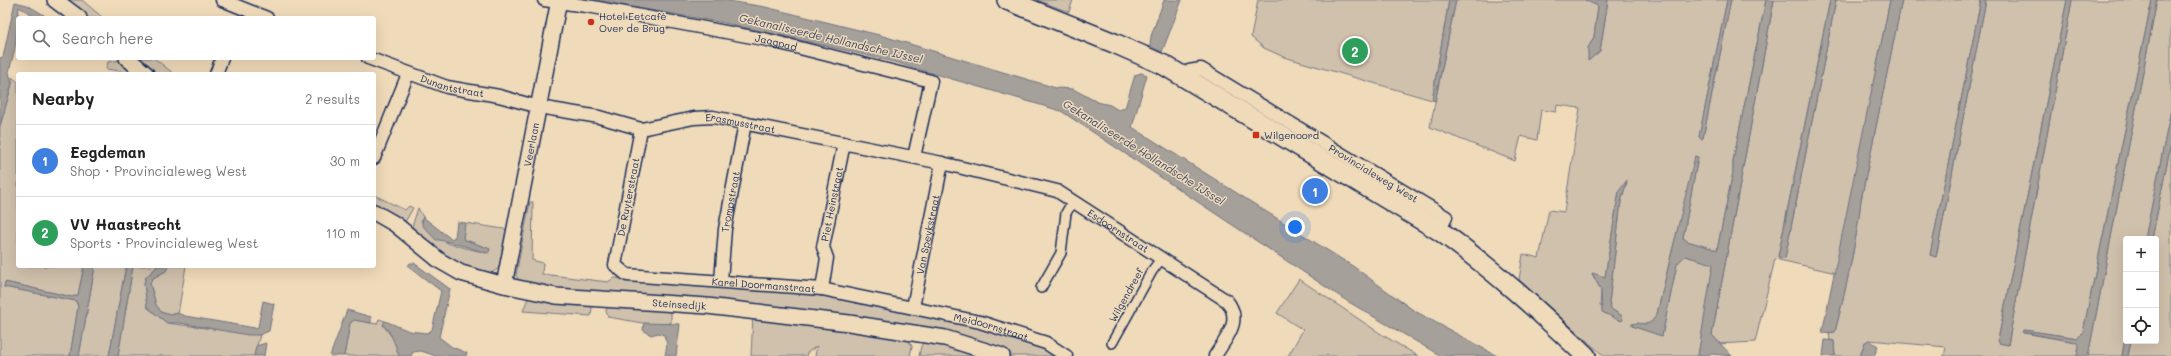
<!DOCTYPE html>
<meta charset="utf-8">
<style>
:root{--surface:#fff;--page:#f6f6f6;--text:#222;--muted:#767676;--line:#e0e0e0;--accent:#0b8043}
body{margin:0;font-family:Mali,sans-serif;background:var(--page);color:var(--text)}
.controls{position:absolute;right:12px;bottom:12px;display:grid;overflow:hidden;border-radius:4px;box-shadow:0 4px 16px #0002}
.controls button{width:36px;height:36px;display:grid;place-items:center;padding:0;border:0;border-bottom:1px solid var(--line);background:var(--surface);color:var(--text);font:20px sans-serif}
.you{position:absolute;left:1295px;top:227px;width:14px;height:14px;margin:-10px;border:3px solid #fff;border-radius:50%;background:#1a73e8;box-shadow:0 0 0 6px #1a73e833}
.badge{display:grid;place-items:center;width:26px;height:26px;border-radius:50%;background:var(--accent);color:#fff;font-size:13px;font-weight:700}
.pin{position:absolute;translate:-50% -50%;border:2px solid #fff;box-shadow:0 1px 4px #0006}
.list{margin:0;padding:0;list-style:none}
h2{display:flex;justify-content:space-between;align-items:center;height:52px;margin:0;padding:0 16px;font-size:17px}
h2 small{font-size:13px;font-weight:400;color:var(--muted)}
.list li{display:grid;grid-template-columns:26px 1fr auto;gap:12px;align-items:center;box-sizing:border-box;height:72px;padding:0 16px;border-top:1px solid var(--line)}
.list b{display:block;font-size:15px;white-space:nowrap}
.list p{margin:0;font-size:13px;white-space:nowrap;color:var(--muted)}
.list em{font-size:13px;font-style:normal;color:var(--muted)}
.icon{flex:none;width:22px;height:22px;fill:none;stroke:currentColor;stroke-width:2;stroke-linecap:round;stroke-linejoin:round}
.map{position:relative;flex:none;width:2171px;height:356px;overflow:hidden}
.search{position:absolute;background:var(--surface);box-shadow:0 4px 16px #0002;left:16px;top:16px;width:360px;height:44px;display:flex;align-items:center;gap:10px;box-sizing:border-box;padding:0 14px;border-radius:4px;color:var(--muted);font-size:15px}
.panel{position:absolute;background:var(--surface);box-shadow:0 4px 16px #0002;left:16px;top:72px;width:360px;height:196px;border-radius:4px}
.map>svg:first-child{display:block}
.green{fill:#d0c1ac;stroke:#767885;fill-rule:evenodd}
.water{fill:#a6a09a;stroke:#6e7382}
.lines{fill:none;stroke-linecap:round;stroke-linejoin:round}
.pedestrian-casing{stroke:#1b2f5e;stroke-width:12}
.minor-casing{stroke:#1b2f5e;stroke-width:15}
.tertiary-casing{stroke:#1b2f5e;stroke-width:18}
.primary-casing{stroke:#1b2f5e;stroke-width:22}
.pedestrian{stroke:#efdab9;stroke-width:9}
.minor{stroke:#efdab9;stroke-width:12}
.tertiary{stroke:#efdab9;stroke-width:15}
.primary{stroke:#efdab9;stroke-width:19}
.poi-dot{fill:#c8321e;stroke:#efdab9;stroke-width:1.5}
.labels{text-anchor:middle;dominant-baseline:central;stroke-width:3;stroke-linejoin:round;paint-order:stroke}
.poi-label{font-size:10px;fill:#1b2f5e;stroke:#efdab9;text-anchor:start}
.street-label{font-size:10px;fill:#1b2f5e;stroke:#efdab9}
.water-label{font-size:11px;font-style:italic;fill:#37466a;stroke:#efdab9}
</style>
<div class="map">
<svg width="2171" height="356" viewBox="0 0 2171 356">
<rect width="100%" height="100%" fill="#efdab9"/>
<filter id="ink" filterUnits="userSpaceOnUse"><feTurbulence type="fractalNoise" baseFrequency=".025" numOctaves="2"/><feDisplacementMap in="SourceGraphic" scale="8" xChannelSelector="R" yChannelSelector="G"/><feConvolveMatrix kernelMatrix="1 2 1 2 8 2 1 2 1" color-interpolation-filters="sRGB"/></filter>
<g filter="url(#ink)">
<path class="green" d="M61,0H82L103,18H84Z
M1037,0H1073L1069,12Z
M1258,0H1449L1432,100L1284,57L1264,48L1251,37Z
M1456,0H1585L1598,6L1594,37L1588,48L1589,60L1600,51L1608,0H1727L1699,137L1701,139L1703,138L1731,0H1766L1733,161V172L1717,250L1687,241L1683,238L1698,157L1673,247L1657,314C1648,330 1644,321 1632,324V326L1662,336L1677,264L1685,256L1714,264L1698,356H1604L1519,280L1523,254L1539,258L1549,210L1564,212L1580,108L1557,105L1556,112L1541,110L1537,140L1521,136L1515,161L1430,127ZM1627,182L1621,201L1609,303L1611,309L1622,316L1600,306L1601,290L1592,274L1605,277L1619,191Z
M1774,0H1830L1778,256L1785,258L1836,0H1890L1836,273L1775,259L1755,342L1718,344L1712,335Z
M1902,0H1981L1930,255L1936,257L1986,0H2067L1998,340L1999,343L2008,345L2072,0H2152L2083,332L2078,338L2024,330L2023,333L2076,342L2079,346L2077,356H1944L1946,347L1869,340L1863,347L1860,356H1835L1834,341L1830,340L1829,333L1835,332C1846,288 1856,245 1861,200Z
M2157,0H2171V110L2145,239H2126V334L2122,356H2088Z
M132,58H154L174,74H150Z
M121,60L141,74H123L121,71L106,69L108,62Z
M12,77L18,82V266H84L78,295L72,297L5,282L4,287L76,301L78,307L70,356H0V126L12,84Z
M2171,143V356H2128L2131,341H2156V239H2152Z
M374,195L405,210L409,206L413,208L405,222L401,223L374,209Z
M530,202H533L532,260L543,263L542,274L608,282L614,278L819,293L936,315L1034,342L1057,356H1010L977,345L611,298L520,283L516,275Z
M418,208L423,217L421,221L432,235L450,244L486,253L490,249L463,239L465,223L510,230L502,266L490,274L461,269L411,230Z
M95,266H126L109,356H79Z
M133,266H158L146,277L144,283L147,307L167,323L260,335L254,356H118Z
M168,266H186L178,314L162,313L156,305L150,283L153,278L166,271Z
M1299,279L1381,334L1418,356H1288L1303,330L1277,313Z
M532,297L589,304L592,308L591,316L523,311L528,298Z
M607,304L671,307V323L654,325L608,317L606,311Z
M753,315L906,336L912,346L910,356H815L817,346L807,353L806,356H751Z
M379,319L385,321L383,325L394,340L399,356H344L350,323L354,320L377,324Z
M927,339L992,356H919L921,346Z"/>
<path class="water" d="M593,0H723L765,7L883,36L1056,88L1073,89L1097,102L1110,105L1118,110L1125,108L1135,75L1141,73L1147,75L1132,127L1354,267L1413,310L1497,356H1441L1347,301L1061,111L894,62L844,50L725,23Z
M1164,0H1182L1162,52L1150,46L1151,36Z
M1449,0H1456L1435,101L1432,100Z
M1585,0H1608L1600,51L1588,61V48L1594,37L1598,6Z
M1727,0H1731L1703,138L1701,139L1699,137Z
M1766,0H1774L1712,335L1732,356L1711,354L1698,356L1713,264L1685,256L1677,264L1662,336L1632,326V324C1644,321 1648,330 1657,314L1695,156L1698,157L1683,238L1687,241L1717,250L1733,172V161Z
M1830,0H1836L1785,258L1778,257Z
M1890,0H1902L1861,200C1856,245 1846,288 1835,332L1822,333Z
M1981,0H1986L1936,257L1930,255Z
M2067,0H2072L2008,345L1999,343L1998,340Z
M2152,0H2157L2088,356H2077L2079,346L2076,342L2022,332L2023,330L2078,338L2083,332Z
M15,2L27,5L44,15L42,18H37L19,7L15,48L9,72L12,84L0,126V58L3,57Z
M2171,110V143L2152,239H2145Z
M1627,180L1621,201L1609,303L1611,309L1622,316L1623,320L1621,321L1602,312L1601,290L1592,273L1605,277L1619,191Z
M423,217L451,239L455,237L457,222L465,223L463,239L490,249L489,252L487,253C478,250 442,239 436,240L422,225Z
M410,263H414L450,289L439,337L452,347L467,353L466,356H436L421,351L413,352L411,356H399C395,345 392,332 383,325L385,321L409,331L427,333L432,330L441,291L408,266Z
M84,266H95L79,356H70L78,307L76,301L4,287L5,282L72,297L78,295Z
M126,266H133L118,356H109Z
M158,266H168L166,271L153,278L150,283L156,305L162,313L173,315L177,313L185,316L255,328L258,327L263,301L274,304L269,331L259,335H248L180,323H167L147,307L144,283L146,277Z
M347,310L371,317V323L354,320L350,323L344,356H330Z
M644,323L680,324L676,356H665L667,344L664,335L658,333L651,335L643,330Z
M2126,334V341H2131L2128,356H2122Z
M1825,340L1834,341L1835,356H1823Z
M1869,340L1878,346L1874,356H1860L1865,342Z
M266,343L264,356H254L256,346Z"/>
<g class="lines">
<g class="pedestrian-casing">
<path id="pedestrian" d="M1041,288L1061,253L1066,213L1073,201
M1112,343L1152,271L1161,259"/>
</g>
<g class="minor-casing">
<g id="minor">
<path d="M222,0L267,18"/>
<path id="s1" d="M544,0L593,7L768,40L931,81L914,157"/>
<path id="s2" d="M368,58L447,87L499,96L539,107L599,117L641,129L694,118L713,117L942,163L1057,191L1227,301C1243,321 1226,338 1215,356"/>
<path d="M216,74L222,58"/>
<path id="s3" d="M1185,77L1189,71L1201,69L1446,217L1440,231"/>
<path id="s4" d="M641,129L615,265L627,275L822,289L980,322L1046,343L1066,356"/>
<path d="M374,158L408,74"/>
<path id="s5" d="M721,281L725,229L745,123"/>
<path id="s6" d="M822,289L827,258L823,247L844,143"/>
<path id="s7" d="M913,307L942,163"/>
</g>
</g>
<g class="tertiary-casing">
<g id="tertiary">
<path d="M55,0L79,18"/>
<path d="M127,58L146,74"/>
<path id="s8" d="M374,212L395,224L440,261L461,273L504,285L556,296L707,306L849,323L945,338L1002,356"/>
<path id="s9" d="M504,285L559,0"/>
</g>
</g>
<g class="primary-casing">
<path id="primary" d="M1007,0L1114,43L1164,65L1440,231C1493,269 1539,311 1586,356"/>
</g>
<use href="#pedestrian" class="pedestrian"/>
<use href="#minor" class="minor"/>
<use href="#tertiary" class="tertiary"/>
<use href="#primary" class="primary"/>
</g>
</g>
<g class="poi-dot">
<circle cx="591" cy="22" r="4"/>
<rect x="1252" y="131" width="8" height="8" rx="2"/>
</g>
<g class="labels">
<g class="poi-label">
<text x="599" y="16">Hotel Eetcafé<tspan x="599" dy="12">Over de Brug</tspan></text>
<text x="1264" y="135">Wilgenoord</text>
</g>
<g class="street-label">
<text stroke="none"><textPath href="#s1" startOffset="236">Jaagpad</textPath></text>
<text stroke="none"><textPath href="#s2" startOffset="89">Dunantstraat</textPath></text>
<text stroke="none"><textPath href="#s2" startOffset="384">Erasmusstraat</textPath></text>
<text stroke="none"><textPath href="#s9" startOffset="143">Veerlaan</textPath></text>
<text stroke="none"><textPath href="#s3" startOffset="221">Provincialeweg West</textPath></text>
<text transform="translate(628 197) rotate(-79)">De Ruyterstraat</text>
<text stroke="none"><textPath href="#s5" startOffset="80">Trompstraat</textPath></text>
<text stroke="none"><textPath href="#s6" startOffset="87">Piet Heinstraat</textPath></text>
<text stroke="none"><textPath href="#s2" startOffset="781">Esdoornstraat</textPath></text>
<text stroke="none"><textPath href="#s7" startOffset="74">Van Speykstraat</textPath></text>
<text stroke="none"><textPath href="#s4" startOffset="291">Karel Doormanstraat</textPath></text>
<text transform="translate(1126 295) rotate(-61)">Wilgendreef</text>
<text stroke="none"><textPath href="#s8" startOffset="328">Steinsedijk</textPath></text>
<text stroke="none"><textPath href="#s4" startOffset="523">Meidoornstraat</textPath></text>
</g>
<g class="water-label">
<text transform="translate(831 38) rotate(13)">Gekanaliseerde Hollandsche IJssel</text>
<text transform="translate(1144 152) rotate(32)">Gekanaliseerde Hollandsche IJssel</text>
</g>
</g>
</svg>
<div class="controls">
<button>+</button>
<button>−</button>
<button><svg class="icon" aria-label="locate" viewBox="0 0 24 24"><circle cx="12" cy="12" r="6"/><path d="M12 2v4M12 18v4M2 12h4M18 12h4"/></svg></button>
</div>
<div class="you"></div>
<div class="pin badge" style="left:1315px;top:191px;background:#3f7fe0">1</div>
<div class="pin badge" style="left:1355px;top:51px;background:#2e9e5b">2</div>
<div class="search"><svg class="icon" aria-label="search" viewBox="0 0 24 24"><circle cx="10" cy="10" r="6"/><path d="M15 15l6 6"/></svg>Search here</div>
<section class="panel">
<h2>Nearby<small>2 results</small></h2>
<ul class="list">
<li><span class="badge" style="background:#3f7fe0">1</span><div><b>Eegdeman</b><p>Shop · Provincialeweg West</p></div><em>30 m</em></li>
<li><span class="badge" style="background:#2e9e5b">2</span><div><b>VV Haastrecht</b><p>Sports · Provincialeweg West</p></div><em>110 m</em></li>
</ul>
</section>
</div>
